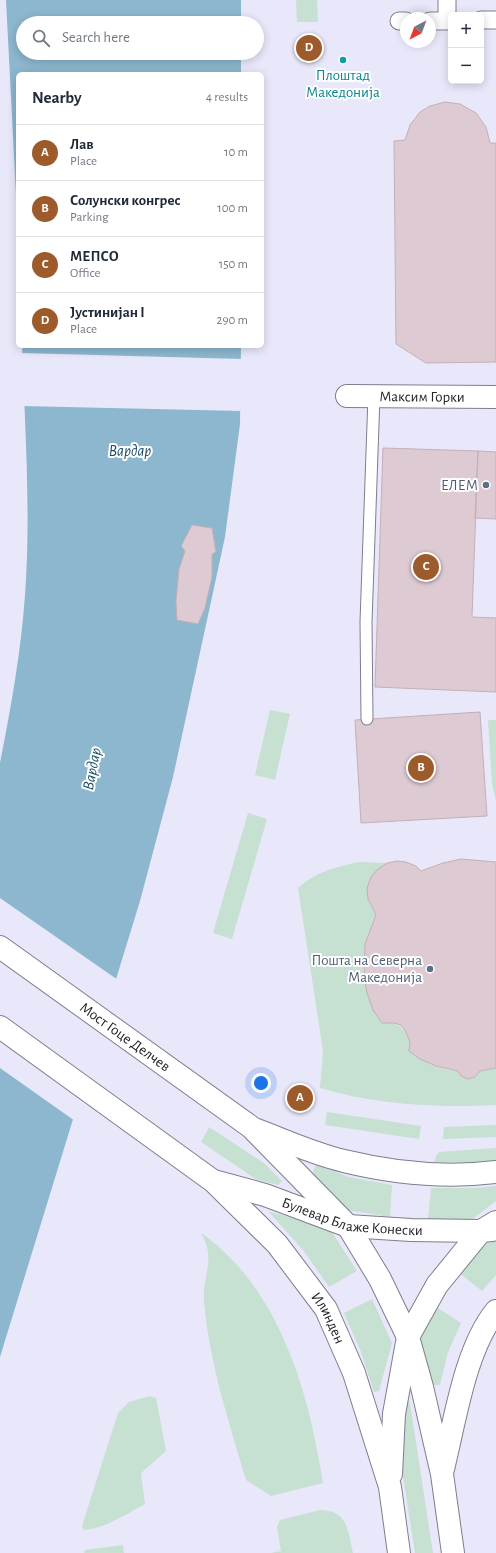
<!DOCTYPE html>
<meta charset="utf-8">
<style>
:root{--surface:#fff;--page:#f2f2f3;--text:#1f2937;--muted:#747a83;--line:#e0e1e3;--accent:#9d5a2a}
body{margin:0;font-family:"Alegreya Sans",sans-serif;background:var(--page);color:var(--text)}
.controls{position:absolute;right:12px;top:12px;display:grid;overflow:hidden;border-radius:6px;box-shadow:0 2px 10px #0003}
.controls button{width:36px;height:36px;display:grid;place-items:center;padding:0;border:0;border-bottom:1px solid var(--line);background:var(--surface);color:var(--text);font:20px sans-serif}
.compass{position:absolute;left:400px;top:12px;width:36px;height:36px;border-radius:50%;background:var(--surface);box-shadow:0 2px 10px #0003;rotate:221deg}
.you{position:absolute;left:261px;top:1083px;width:14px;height:14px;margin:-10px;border:3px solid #fff;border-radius:50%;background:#1a73e8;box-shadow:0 0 0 6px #1a73e833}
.badge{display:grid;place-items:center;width:26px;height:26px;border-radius:50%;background:var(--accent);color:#fff;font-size:13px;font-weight:700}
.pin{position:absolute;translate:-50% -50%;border:2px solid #fff;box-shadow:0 1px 4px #0006}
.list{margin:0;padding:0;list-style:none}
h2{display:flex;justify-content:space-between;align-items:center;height:52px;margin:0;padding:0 16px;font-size:17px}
h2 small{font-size:13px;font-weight:400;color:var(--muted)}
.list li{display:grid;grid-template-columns:26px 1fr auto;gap:12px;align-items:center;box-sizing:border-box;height:56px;padding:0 16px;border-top:1px solid var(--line)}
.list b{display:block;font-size:15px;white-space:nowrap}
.list p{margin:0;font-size:13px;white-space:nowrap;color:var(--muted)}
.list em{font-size:13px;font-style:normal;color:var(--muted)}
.icon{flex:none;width:22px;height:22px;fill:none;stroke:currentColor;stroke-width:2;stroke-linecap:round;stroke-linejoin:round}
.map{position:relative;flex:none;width:496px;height:1553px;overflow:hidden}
.search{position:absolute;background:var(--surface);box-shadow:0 2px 10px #0003;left:16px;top:16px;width:248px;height:44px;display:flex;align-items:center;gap:10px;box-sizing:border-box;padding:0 14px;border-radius:22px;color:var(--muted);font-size:15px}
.panel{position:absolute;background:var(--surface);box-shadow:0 2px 10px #0003;left:16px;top:72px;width:248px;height:276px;border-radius:6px}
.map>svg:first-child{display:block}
.green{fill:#c6e0d1}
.water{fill:#8db7ce}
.pier{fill:#e9e8fa}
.building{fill:#decad2;stroke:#c3afb7}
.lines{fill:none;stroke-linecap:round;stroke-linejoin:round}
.service-casing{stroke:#7f7d8d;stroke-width:13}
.pedestrian-casing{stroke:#7f7d8d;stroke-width:19}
.minor-casing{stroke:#7f7d8d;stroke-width:24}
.tertiary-casing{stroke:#7f7d8d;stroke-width:24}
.service{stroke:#fff;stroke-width:11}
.pedestrian{stroke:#fff;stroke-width:17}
.minor{stroke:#fff;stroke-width:22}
.tertiary{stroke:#fff;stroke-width:22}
.culture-dot{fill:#0f9aa8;stroke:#fff;stroke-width:1.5}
.service-dot{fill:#5c6f8a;stroke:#fff;stroke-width:1.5}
.labels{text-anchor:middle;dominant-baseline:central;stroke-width:4;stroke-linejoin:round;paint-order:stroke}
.culture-label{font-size:15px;fill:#0d838f;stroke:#fff}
.street-label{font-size:15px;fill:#232329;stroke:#fff}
.service-label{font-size:15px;fill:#4e5e75;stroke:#fff;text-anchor:end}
.water-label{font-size:16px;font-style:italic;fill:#1b4f68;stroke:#fff}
</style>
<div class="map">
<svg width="496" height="1553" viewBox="0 0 496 1553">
<rect width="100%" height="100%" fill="#e9e8fa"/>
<path class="green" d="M296,0H317L318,22H297Z
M270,710L290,714L275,780L255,775Z
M488,720H496V800L492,784Z
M248,813L267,819L232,939L213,933Z
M359,862L387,863C367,876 362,895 376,915C359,954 358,987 382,1023C400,1020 412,1033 409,1051C423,1062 440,1070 458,1071C463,1081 474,1080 480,1071L496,1068V1105C437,1108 377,1105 320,1088L323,1051L298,888C316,872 335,867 359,862Z
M327,1112L421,1126L419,1139L325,1125Z
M496,1125V1137L443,1139L444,1127Z
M209,1127L264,1163L282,1181L278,1185L257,1180L201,1142Z
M496,1148V1160L469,1163L434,1162L436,1156L439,1152Z
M316,1165L349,1177L392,1185L390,1217L347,1210L311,1176Z
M496,1186V1201L471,1220H428L431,1188H475Z
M268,1211L330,1229L357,1271L329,1287L303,1250Z
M201,1233C280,1288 309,1393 323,1483L271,1496L246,1480C229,1422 209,1362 204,1301C202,1274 217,1261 201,1233Z
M496,1241V1275L482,1291L458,1272L482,1244Z
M372,1299L392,1343L379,1391L374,1392L361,1352L344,1313Z
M435,1306L461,1323L448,1352L440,1385H433L418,1341Z
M150,1396L156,1398L166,1451L141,1473L145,1504C126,1514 104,1529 84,1530L82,1526L118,1413L129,1402Z
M406,1401L410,1403L433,1553H415L403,1476L400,1433Z
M320,1510C348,1510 348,1531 353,1553H271L281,1551L277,1527L280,1520Z
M123,1545L124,1553H84L85,1550Z"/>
<path class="water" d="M6,0H241V23H23V53H241V74H18V234Z
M22,346H241L240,424L225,537L173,777L140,901L0,1357V763C11,707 21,652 25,595C31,512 25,429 22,346Z"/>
<path class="pier" d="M20,353L243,359L242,411L22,406Z
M0,898L118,980L75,1121L0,1068Z"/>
<path class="building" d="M445,102L460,104L476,113L486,127L490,143H496V362L426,363L396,344L394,141L405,140L410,125L420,112L430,106Z
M383,448L478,451L472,617L496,618V692L375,687Z
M478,451L496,452V519L475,518Z
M192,525L212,528L216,552L212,554V577L205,608L198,624L177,620L176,601L179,569L185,551L181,546Z
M480,712L487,816L361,823L355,720Z
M461,859L496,862V1068L480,1071L475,1077L468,1079L461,1076L458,1071L436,1066L420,1059L409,1051L410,1042L405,1030L401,1025L394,1023H382L373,1010L367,993L364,978L365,944L376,915L368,899L367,888L371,877L378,869L387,863L397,861L406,862L416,866L421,871L443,863Z"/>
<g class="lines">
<g class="service-casing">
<path id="service" d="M367,719L366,622L374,396"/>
</g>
<g class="pedestrian-casing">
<path id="pedestrian" d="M447,0V21
M481,20H496
M399,21H406
M430,21H451"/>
</g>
<g class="minor-casing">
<g id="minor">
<path id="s1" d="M347,396L496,397"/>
</g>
</g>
<g class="tertiary-casing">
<g id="tertiary">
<path id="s2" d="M0,947L251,1127L348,1226L380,1279L408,1337L422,1387L442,1474L453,1553"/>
<path id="s3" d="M0,1027L213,1181L277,1244L326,1309L354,1373L390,1487L399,1553"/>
<path d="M257,1130C286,1141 314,1154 344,1161C393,1173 446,1178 496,1172"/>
<path id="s4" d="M214,1181L265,1195L348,1226L411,1230L481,1231L492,1230"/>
<path d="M443,1469C455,1421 465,1349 496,1311"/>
<path d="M391,1474L394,1414L408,1337L437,1285L481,1231L496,1222"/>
</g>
</g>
<use href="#service" class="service"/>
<use href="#pedestrian" class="pedestrian"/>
<use href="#minor" class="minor"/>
<use href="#tertiary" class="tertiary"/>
</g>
<circle class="culture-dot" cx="343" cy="60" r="4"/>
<g class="service-dot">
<circle cx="486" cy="485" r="4"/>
<circle cx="430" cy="969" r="4"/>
</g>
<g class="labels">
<g class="culture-label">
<text x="343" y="75">Плоштад<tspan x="343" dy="17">Македонија</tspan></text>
</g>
<g class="street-label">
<text stroke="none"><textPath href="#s1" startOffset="75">Максим Горки</textPath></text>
<text stroke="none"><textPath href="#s2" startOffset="154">Мост Гоце Делчев</textPath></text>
<text stroke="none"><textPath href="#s4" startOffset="144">Булевар Блаже Конески</textPath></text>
<text stroke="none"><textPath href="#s3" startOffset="443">Илинден</textPath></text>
</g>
<g class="service-label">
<text x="478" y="485">ЕЛЕМ</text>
<text x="422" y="960">Пошта на Северна<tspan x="422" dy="17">Македонија</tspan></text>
</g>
<g class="water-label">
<text x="130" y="451">Вардар</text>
<text transform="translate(92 769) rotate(-79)">Вардар</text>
</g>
</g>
</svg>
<div class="controls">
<button>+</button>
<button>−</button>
</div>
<svg class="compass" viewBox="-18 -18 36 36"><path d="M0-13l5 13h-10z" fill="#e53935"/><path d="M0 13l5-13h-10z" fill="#747a83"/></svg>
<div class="you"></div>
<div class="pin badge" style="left:300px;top:1098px">A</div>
<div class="pin badge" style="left:421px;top:768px">B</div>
<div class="pin badge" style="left:426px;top:567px">C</div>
<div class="pin badge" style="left:309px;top:48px">D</div>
<div class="search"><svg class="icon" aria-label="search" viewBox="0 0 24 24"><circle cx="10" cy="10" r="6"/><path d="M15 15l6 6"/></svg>Search here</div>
<section class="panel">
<h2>Nearby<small>4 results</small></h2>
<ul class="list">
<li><span class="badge">A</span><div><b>Лав</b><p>Place</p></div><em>10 m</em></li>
<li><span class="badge">B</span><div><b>Солунски конгрес</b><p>Parking</p></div><em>100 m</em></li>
<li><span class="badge">C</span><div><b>МЕПСО</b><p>Office</p></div><em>150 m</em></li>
<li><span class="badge">D</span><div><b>Јустинијан I</b><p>Place</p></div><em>290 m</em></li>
</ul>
</section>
</div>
